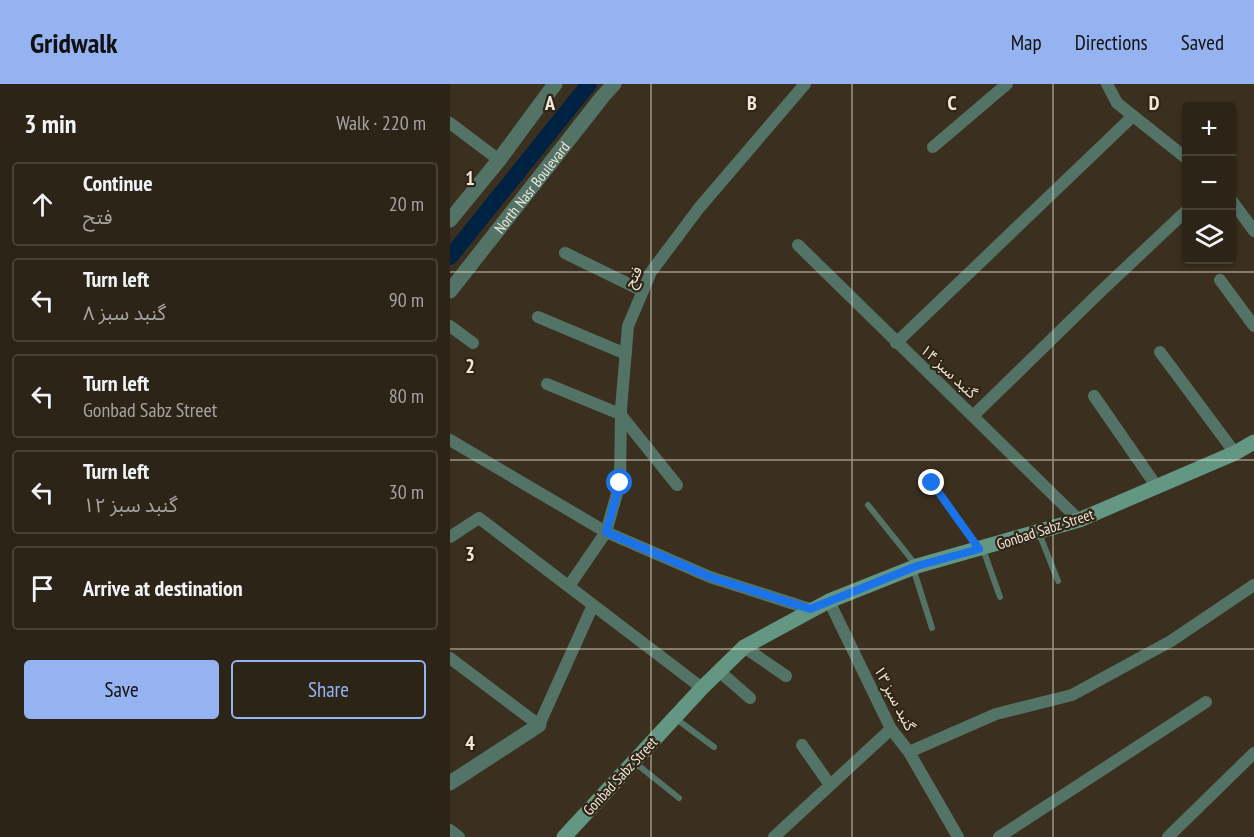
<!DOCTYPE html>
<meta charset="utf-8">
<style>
:root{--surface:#2c2417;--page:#383024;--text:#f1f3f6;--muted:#a6a4a1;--line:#484136;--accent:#95b2f1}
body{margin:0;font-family:"PT Sans Narrow","Noto Sans Arabic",sans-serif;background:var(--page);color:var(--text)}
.controls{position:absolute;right:18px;top:18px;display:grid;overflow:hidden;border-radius:6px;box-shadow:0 2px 4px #0004}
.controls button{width:54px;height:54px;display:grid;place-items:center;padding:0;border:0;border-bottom:2px solid var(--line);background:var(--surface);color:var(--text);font:30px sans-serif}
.stop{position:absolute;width:18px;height:18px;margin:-14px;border:4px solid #1a73e8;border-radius:50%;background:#fff}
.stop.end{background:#1a73e8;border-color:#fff;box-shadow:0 2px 6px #0008}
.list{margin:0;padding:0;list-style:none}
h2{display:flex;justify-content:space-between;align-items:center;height:78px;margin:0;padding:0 24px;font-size:26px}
h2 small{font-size:20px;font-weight:400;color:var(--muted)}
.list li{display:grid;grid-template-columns:39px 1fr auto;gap:18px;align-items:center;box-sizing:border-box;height:84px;margin:0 12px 12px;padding:0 12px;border:2px solid var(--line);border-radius:6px}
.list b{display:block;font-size:22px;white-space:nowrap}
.list p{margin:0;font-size:20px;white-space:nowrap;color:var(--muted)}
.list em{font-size:20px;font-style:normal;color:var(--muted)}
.actions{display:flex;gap:12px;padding:18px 24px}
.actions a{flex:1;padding:14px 0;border:2px solid var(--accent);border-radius:6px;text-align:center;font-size:21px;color:var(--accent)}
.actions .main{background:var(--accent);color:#111}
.icon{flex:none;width:33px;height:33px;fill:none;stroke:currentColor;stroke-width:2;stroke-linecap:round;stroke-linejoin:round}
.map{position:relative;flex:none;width:804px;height:753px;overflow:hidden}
header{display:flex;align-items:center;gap:36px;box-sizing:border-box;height:84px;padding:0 30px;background:var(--accent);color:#111}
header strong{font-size:28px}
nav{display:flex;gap:33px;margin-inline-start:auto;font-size:21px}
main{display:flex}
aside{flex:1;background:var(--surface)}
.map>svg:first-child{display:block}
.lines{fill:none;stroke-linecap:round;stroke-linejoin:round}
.canal{stroke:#002242;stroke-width:16}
.service{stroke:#537366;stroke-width:6}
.minor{stroke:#537366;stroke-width:12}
.tertiary{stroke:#537366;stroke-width:15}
.secondary{stroke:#639783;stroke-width:15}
.route{stroke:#1a73e8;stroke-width:8}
.grid{fill:none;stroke:#efe8dd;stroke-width:1.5;stroke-opacity:0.55}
.labels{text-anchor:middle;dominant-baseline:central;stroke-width:4.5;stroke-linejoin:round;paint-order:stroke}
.street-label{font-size:15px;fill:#efe8dd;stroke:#312616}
.grid-label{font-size:20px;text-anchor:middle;font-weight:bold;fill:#efe8dd;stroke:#312616;stroke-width:4.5;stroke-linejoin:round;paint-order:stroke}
</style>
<header>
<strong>Gridwalk</strong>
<nav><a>Map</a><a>Directions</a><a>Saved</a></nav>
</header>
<main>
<aside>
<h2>3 min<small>Walk · 220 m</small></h2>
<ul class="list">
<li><svg class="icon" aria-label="ahead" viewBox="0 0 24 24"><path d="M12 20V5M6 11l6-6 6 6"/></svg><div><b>Continue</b><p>فتح</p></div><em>20 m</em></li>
<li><svg class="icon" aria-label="left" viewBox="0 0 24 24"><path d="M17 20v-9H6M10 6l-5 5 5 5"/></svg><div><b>Turn left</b><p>گنبد سبز ۸</p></div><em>90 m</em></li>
<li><svg class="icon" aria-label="left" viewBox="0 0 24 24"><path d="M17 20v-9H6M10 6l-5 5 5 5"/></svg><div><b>Turn left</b><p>Gonbad Sabz Street</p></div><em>80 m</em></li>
<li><svg class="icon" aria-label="left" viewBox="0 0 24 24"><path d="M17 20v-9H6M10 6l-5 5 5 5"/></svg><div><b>Turn left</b><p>گنبد سبز ۱۲</p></div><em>30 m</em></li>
<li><svg class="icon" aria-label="arrive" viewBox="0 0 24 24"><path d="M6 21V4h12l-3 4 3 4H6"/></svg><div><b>Arrive at destination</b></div></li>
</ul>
<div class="actions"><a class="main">Save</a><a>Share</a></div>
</aside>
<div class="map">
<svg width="804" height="753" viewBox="0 0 804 753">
<rect width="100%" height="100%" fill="#3b301f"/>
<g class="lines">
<path class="canal" d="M0,173L139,0"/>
<path class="service" d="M482,399L527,462
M418,421L466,481
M589,449L608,497
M533,465L550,513
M463,484L482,544
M225,634L264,663
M184,678L229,714"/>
<path class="minor" d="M657,0L667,19L736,74
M0,39L49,76
M483,63L557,0
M782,117L804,147
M348,161L629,436
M115,169L193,207
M770,196L804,242
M88,233L176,270
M0,242L23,259
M446,259L683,32
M710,268L785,369
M97,300L170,330L227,401
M644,312L707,403
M524,331L647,211L736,127
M0,356L156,448L260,493L360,525
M0,453L29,434L252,604
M119,502L156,448L170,399L171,325L178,242L201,188L249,124L355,0
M379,517L441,645L459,668L508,753
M294,563L336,592
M0,574L89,641L143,521
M269,587L300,614
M352,661L380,701
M459,668L546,630L622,611L721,557L804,501
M0,746L9,753
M324,753L441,645
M549,753L756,618
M718,753L804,669"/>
<g class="tertiary">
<path d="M0,136L49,76L105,0"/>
<path id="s1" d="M0,207L153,12L164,0"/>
<path d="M0,699L89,641"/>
</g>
<path class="secondary" d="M114,753L252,604L294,563L379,517L467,482L629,436L785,369L804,358"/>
</g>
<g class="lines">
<path class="route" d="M170,399L156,448L260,493L360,525L467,482L529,465L482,399"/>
</g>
<path class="grid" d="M201,0V753M402,0V753M603,0V753M0,188H804M0,376H804M0,565H804"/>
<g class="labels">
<g class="street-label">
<text stroke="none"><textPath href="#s1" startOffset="132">North Nasr Boulevard</textPath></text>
<text transform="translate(183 193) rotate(-65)">فتح</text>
<text transform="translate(499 287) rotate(43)">گنبد سبز ۱۴</text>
<text transform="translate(595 445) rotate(-18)">Gonbad Sabz Street</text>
<text transform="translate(445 614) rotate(62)">گنبد سبز ۱۳</text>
<text transform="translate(170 692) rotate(-47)">Gonbad Sabz Street</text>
</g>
</g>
<g class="grid-label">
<text x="100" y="26">A</text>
<text x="302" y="26">B</text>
<text x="502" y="26">C</text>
<text x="704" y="26">D</text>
<text x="20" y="101">1</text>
<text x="20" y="289">2</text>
<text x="20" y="477">3</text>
<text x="20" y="666">4</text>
</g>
</svg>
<div class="controls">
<button>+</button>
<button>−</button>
<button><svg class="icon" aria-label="layers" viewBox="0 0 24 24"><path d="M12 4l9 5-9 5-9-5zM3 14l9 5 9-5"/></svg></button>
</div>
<div class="stop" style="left:170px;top:399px"></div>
<div class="stop end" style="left:482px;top:399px"></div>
</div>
</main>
